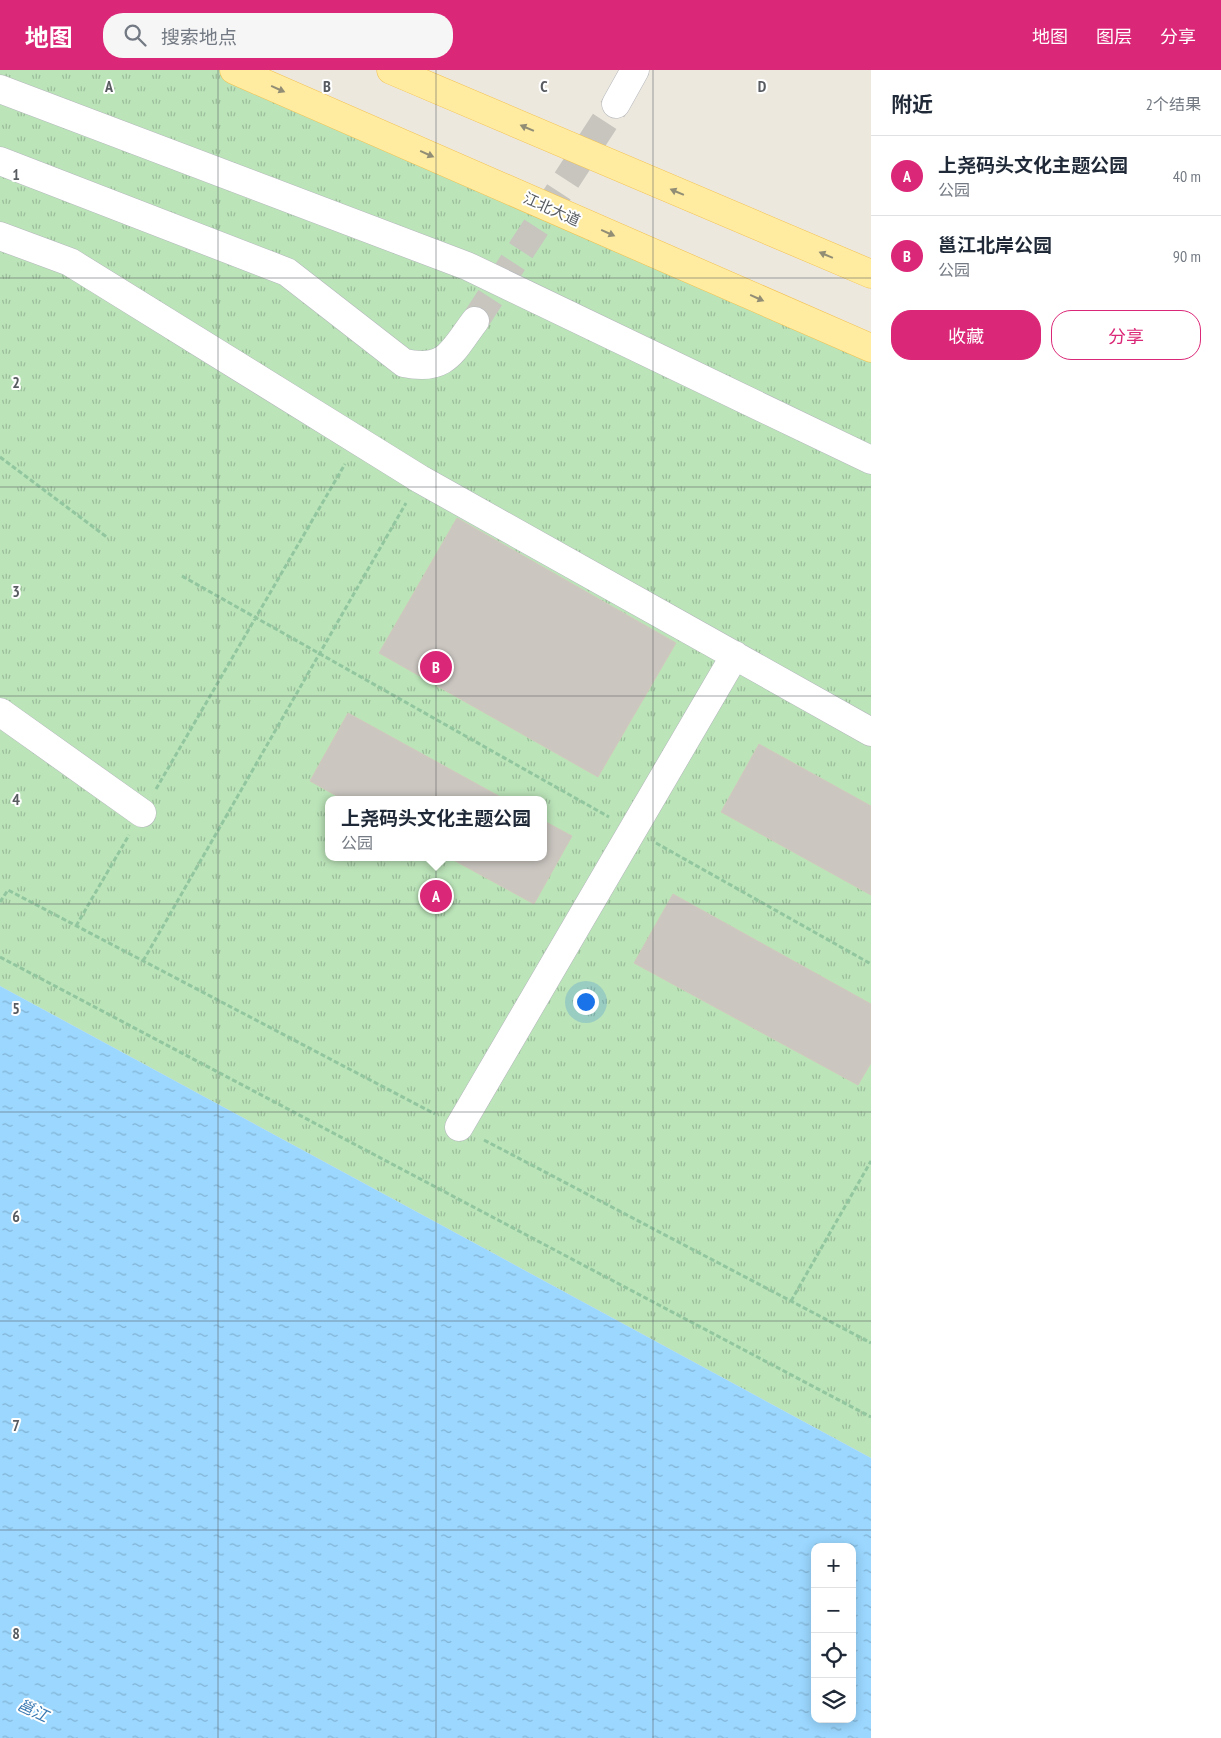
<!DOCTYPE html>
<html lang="zh">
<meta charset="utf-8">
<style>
:root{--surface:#fff;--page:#f6f6f7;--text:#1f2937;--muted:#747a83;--line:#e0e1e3;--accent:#db2777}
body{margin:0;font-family:"PT Sans Narrow","Noto Sans SC",sans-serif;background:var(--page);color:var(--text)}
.controls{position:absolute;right:15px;bottom:15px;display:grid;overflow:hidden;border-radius:10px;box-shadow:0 2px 12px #0003}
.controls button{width:45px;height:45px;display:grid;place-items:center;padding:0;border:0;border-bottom:1px solid var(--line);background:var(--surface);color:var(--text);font:25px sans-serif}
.you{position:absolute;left:585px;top:931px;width:18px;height:18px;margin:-12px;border:4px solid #fff;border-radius:50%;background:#1a73e8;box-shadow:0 0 0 8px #1a73e833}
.badge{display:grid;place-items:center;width:32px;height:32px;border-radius:50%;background:var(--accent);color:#fff;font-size:16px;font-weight:700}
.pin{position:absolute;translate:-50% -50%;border:2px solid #fff;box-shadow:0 1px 5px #0006}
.popup{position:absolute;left:325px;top:726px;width:222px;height:65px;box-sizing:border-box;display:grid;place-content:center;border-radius:10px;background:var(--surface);filter:drop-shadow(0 1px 4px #0005);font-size:16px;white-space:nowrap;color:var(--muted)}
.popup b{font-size:19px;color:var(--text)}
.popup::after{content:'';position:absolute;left:50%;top:100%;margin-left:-10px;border:10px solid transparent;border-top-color:var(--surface)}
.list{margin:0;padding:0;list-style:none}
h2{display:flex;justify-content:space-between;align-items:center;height:65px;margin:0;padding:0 20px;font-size:21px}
h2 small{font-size:16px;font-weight:400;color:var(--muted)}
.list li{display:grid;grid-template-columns:32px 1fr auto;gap:15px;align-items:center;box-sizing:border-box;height:80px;padding:0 20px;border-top:1px solid var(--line)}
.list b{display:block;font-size:19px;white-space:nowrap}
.list p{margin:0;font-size:16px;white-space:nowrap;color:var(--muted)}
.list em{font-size:16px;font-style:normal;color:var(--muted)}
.actions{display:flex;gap:10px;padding:15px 20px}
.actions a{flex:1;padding:11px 0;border:1px solid var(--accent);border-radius:20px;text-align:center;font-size:18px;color:var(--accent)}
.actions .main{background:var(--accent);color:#fff}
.icon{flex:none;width:28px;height:28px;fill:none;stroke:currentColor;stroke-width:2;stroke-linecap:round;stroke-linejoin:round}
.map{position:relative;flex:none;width:871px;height:1668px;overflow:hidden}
header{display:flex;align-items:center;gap:30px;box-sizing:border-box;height:70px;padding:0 25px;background:var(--accent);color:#fff}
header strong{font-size:24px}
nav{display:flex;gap:28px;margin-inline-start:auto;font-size:18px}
.search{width:350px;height:45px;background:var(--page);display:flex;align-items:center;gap:12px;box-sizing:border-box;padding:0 18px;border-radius:20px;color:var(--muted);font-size:19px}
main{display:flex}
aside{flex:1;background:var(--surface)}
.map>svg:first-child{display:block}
.park{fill:url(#park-tufts);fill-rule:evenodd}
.water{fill:url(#water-ripples);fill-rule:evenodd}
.building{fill:#cbc6c0;stroke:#d0c9bd}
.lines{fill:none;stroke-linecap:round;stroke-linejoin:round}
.minor-tunnel{stroke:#c7c5be;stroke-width:28;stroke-dasharray:28 14;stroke-linecap:butt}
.minor-casing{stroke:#b5b7bc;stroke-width:29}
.major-casing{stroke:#f4c04f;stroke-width:29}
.path{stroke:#92c69f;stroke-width:3;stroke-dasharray:5 2.5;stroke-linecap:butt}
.minor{stroke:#fff;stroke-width:28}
.major{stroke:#ffeca0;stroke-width:28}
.oneway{fill:#928e76}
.grid{fill:none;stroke:#585c60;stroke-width:1;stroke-opacity:0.55}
.labels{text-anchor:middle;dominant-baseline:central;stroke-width:4;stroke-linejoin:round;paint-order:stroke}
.street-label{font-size:15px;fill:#585c60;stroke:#fff}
.water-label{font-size:16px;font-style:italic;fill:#3878b2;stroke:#fff}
.grid-label{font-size:16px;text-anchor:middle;font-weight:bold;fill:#585c60;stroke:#fff;stroke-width:4;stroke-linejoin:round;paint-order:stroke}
</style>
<header>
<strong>地图</strong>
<div class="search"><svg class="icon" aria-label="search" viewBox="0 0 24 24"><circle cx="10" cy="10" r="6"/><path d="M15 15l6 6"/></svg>搜索地点</div>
<nav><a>地图</a><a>图层</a><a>分享</a></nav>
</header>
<main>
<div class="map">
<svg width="871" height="1668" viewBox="0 0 871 1668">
<defs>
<pattern id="park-tufts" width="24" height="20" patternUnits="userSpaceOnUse" patternTransform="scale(1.25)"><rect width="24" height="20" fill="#bbe4b9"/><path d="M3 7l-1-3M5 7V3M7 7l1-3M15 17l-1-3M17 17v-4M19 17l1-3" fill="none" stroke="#9bbc9a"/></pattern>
<pattern id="water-ripples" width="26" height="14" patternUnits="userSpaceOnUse" patternTransform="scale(1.25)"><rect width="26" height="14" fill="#9bd7ff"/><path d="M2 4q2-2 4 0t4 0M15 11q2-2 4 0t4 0" fill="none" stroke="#81b2d2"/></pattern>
</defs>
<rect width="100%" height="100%" fill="#ece8de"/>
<path class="park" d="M0,0H234L871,278V1388L0,916ZM328,730H544V787H328Z"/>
<path class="water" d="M0,916L871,1388V1668H0ZM815,1477H852V1649H815Z"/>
<path class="building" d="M457,448L676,573L598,707L379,583Z
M348,643L506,730H344L310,711Z
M759,674L871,736V825L721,742Z
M544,751L572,766L534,834L448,787H544Z
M673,824L871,934V993L858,1015L634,893Z"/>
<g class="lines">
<path class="minor-tunnel" d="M475,251L616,34"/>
<g class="minor-casing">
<path id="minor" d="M0,19L467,196L871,390
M616,34L635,0
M0,91L287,202L404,293C447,302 452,281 475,251
M0,166L70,192L420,409L871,662
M0,642L142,743
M459,1057L735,585"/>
</g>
<g class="major-casing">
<path id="major" d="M234,0L871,278
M391,0L871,204"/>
</g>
<path class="path" d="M0,387L108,468
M182,506L609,747
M156,719L345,394
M656,773L871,894
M0,832L8,820L435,1044
M76,856L129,765
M0,887L871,1347
M143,891L406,433
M484,1070L871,1273
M791,1231L871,1091"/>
<use href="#minor" class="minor"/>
<use href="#major" class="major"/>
</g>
<defs><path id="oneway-solid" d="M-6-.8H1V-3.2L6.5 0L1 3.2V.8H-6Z" transform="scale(1.25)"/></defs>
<g class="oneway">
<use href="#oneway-solid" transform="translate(278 19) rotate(24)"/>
<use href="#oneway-solid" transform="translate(527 58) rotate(-157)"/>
<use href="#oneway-solid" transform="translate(427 84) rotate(24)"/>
<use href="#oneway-solid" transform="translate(677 122) rotate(-157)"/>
<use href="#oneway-solid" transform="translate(608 163) rotate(24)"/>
<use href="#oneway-solid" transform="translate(826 185) rotate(-157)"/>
<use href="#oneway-solid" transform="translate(757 228) rotate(24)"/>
</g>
<path class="grid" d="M218,0V1668M436,0V1668M653,0V1668M0,208H871M0,417H871M0,626H871M0,834H871M0,1042H871M0,1251H871M0,1460H871"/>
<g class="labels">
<g class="street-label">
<text transform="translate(552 139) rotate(24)">江北大道</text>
</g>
<g class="water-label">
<text transform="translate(33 1640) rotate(25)">邕江</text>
</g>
</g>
<g class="grid-label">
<text x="109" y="22">A</text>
<text x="327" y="22">B</text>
<text x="544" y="22">C</text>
<text x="762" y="22">D</text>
<text x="16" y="110">1</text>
<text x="16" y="318">2</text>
<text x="16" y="527">3</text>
<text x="16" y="735">4</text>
<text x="16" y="944">5</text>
<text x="16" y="1152">6</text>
<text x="16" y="1361">7</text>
<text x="16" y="1569">8</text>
</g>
</svg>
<div class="controls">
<button>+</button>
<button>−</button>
<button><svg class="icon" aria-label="locate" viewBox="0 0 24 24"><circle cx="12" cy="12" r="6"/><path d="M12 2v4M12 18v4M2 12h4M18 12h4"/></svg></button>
<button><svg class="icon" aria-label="layers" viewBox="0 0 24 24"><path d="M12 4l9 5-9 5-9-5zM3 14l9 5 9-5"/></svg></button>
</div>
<div class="you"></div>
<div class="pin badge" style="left:436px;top:826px">A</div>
<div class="popup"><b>上尧码头文化主题公园</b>公园</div>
<div class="pin badge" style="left:436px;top:597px">B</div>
</div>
<aside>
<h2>附近<small>2个结果</small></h2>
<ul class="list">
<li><span class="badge">A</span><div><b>上尧码头文化主题公园</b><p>公园</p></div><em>40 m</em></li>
<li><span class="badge">B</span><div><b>邕江北岸公园</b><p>公园</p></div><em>90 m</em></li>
</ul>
<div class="actions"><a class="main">收藏</a><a>分享</a></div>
</aside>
</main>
